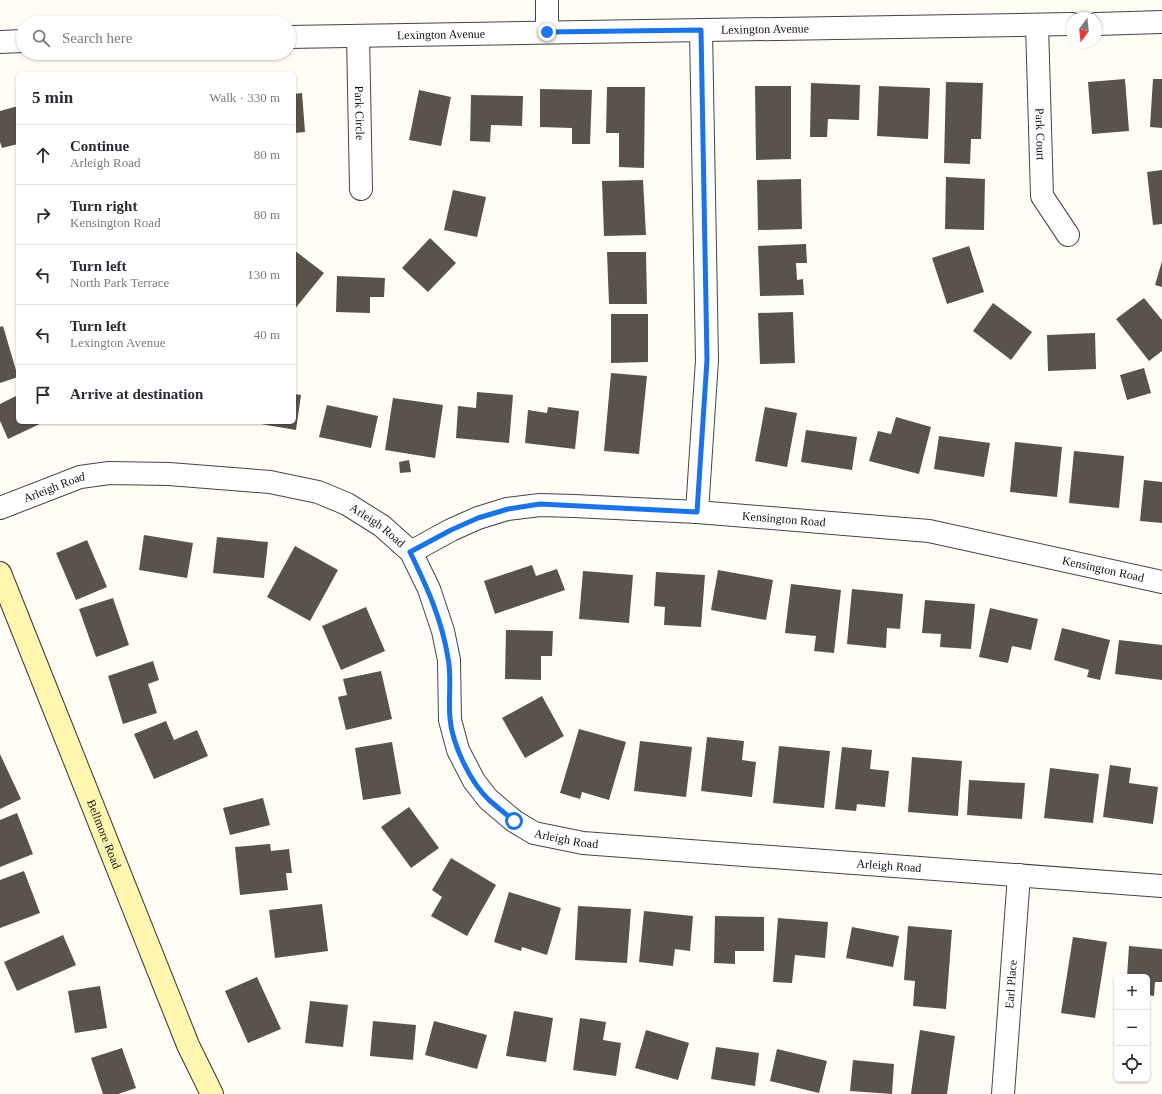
<!DOCTYPE html>
<meta charset="utf-8">
<style>
:root{--surface:#fff;--page:#f2f2f3;--text:#2b2b33;--muted:#7c7c81;--line:#e1e1e2}
body{margin:0;font-family:Georgia,serif;background:var(--page);color:var(--text)}
.controls{position:absolute;right:12px;bottom:12px;display:grid;overflow:hidden;border-radius:6px;box-shadow:0 1px 3px #0004}
.controls button{width:36px;height:36px;display:grid;place-items:center;padding:0;border:0;border-bottom:1px solid var(--line);background:var(--surface);color:var(--text);font:20px sans-serif}
.compass{position:absolute;left:1066px;top:12px;width:36px;height:36px;border-radius:50%;background:var(--surface);box-shadow:0 1px 3px #0004;rotate:195deg}
.stop{position:absolute;width:12px;height:12px;margin:-9px;border:3px solid #1a73e8;border-radius:50%;background:#fff}
.stop.end{background:#1a73e8;border-color:#fff;box-shadow:0 1px 4px #0008}
.list{margin:0;padding:0;list-style:none}
h2{display:flex;justify-content:space-between;align-items:center;height:52px;margin:0;padding:0 16px;font-size:17px}
h2 small{font-size:13px;font-weight:400;color:var(--muted)}
.list li{display:grid;grid-template-columns:26px 1fr auto;gap:12px;align-items:center;box-sizing:border-box;height:60px;padding:0 16px;border-top:1px solid var(--line)}
.list b{display:block;font-size:15px;white-space:nowrap}
.list p{margin:0;font-size:13px;white-space:nowrap;color:var(--muted)}
.list em{font-size:13px;font-style:normal;color:var(--muted)}
.icon{flex:none;width:22px;height:22px;fill:none;stroke:currentColor;stroke-width:2;stroke-linecap:round;stroke-linejoin:round}
.map{position:relative;flex:none;width:1162px;height:1094px;overflow:hidden}
.search{position:absolute;background:var(--surface);box-shadow:0 1px 3px #0004;left:16px;top:16px;width:280px;height:44px;display:flex;align-items:center;gap:10px;box-sizing:border-box;padding:0 14px;border-radius:22px;color:var(--muted);font-size:15px}
.panel{position:absolute;background:var(--surface);box-shadow:0 1px 3px #0004;left:16px;top:72px;width:280px;height:352px;border-radius:6px}
.map>svg:first-child{display:block}
.building{fill:#5a524d}
.lines{fill:none;stroke-linecap:round;stroke-linejoin:round}
.minor-casing{stroke:#444;stroke-width:24}
.secondary-casing{stroke:#333;stroke-width:24}
.minor{stroke:#fff;stroke-width:22}
.secondary{stroke:#fff6b0;stroke-width:22}
.route{stroke:#1a73e8;stroke-width:5}
.labels{text-anchor:middle;dominant-baseline:central;stroke-width:4;stroke-linejoin:round;paint-order:stroke}
.street-label{font-size:12px;fill:#111;stroke:#fff}
</style>
<div class="map">
<svg width="1162" height="1094" viewBox="0 0 1162 1094">
<rect width="100%" height="100%" fill="#fffdf5"/>
<path class="building" d="M1125,79L1129,131L1092,134L1088,82Z
M1153,79H1162V128L1150,127Z
M946,82L983,83L981,139H971L970,164L944,163Z
M811,83L860,85L859,120L828,119L827,137H810Z
M755,86H791V159L756,160Z
M879,86L930,88L928,139L877,136Z
M607,87H645L644,168L619,167V133H606Z
M540,89L592,90L590,144H572V128L540,127Z
M419,90L451,97L441,146L409,140Z
M302,93L305,132L294,133V94Z
M471,95L523,96L522,126L491,125L490,142L470,141Z
M18,106V144L2,148L0,142V111Z
M1162,170V224L1153,225L1147,172Z
M946,177L985,179L984,230L945,229Z
M801,179L802,229L758,230L757,180Z
M643,180L646,235L604,236L602,181Z
M453,190L486,197L477,237L444,230Z
M430,238L456,263L428,292L402,268Z
M806,244L807,263H796L797,280L803,279L804,295L760,296L758,246Z
M969,246L984,292L947,304L932,258Z
M294,250L324,273L294,310Z
M607,252H646L647,304H609Z
M1162,261V287L1155,285Z
M337,276L385,278L384,297H370V313L336,312Z
M1144,298L1162,320V351L1149,361L1116,319Z
M993,303L1032,332L1011,360L973,331Z
M793,312L795,363L760,364L758,313Z
M611,314H648V362L611,363Z
M3,326L18,377L0,383V327Z
M1095,333L1096,369L1048,371L1047,335Z
M1144,368L1151,393L1127,400L1120,375Z
M611,373L647,376L639,454L604,451Z
M477,392L513,395L509,443L456,438L458,406L476,408Z
M294,394L301,395L296,430L255,423L294,422Z
M18,395V422H44L8,439L0,421V404Z
M393,398L443,405L435,458L385,450Z
M327,405L378,416L371,448L319,437Z
M548,407L579,411L575,449L525,443L528,410L547,413Z
M765,407L797,413L787,467L755,461Z
M896,417L931,427L919,474L869,461L878,431L891,434Z
M806,430L857,437L852,470L801,462Z
M939,436L990,443L984,477L934,469Z
M1015,442L1062,447L1057,497L1010,492Z
M1074,451L1124,456L1119,508L1069,503Z
M409,460L411,472L400,473L399,462Z
M1144,480L1162,482V523L1140,521Z
M144,535L193,543L187,578L139,570Z
M217,537L268,542L264,578L213,573Z
M87,540L107,587L76,600L56,553Z
M295,546L338,570L310,621L267,597Z
M532,565L536,576L557,569L565,590L495,614L484,581Z
M718,570L773,580L766,620L711,610Z
M583,571L633,575L629,623L579,619Z
M656,572L705,575L701,627L664,625L665,607L654,606Z
M791,584L841,590L834,653L814,651L816,636L785,633Z
M852,589L903,594L900,629L887,628L886,648L847,644Z
M113,598L129,645L96,657L79,609Z
M925,600L975,604L971,649L940,647L941,634L922,633Z
M366,607L385,651L341,670L322,626Z
M990,608L1038,619L1031,650L1012,646L1008,663L979,657Z
M1062,628L1110,640L1100,680L1087,677L1089,670L1054,660Z
M506,630L553,631L552,656H541V680L505,679Z
M1119,640L1162,645V680L1115,674Z
M153,661L159,680L148,684L157,713L123,724L108,676Z
M381,671L392,719L346,730L338,697L347,695L343,679Z
M542,696L564,736L525,758L502,718Z
M166,721L174,740L197,730L208,756L154,779L134,734Z
M579,729L626,742L609,800L582,792L580,799L560,793Z
M707,737L744,741L742,760L756,762L752,797L701,791Z
M640,741L692,747L686,797L634,791Z
M392,742L401,794L363,800L355,748Z
M779,746L830,751L824,808L773,803Z
M842,747L872,750L870,769L889,771L885,807L857,804L856,811L835,809Z
M0,754L21,799L0,809Z
M912,757L962,761L958,816L908,812Z
M1110,765L1131,768L1129,783L1158,787L1153,824L1103,817Z
M1050,768L1099,774L1093,823L1044,818Z
M969,780L1025,783L1022,819L967,815Z
M263,798L270,825L230,835L223,808Z
M409,807L439,848L411,868L381,827Z
M17,813L33,854L0,867V820Z
M270,844L271,851L289,849L292,873H286L288,890L240,895L235,847Z
M451,858L496,885L467,936L431,916L442,897L432,890Z
M24,871L40,913L0,928V880Z
M509,892L561,908L547,955L522,947L521,951L494,942Z
M322,904L328,951L275,958L269,910Z
M578,906L631,909L627,963L575,960Z
M644,911L693,916L690,951L675,949L673,966L639,962Z
M715,916L764,917V951H735V964L714,963Z
M778,918L828,922L825,958L795,955L792,983L773,982Z
M908,926L952,930L946,1009L913,1006L915,981L904,980Z
M852,927L899,936L893,967L846,958Z
M63,935L76,965L17,991L4,962Z
M1073,937L1107,942L1095,1018L1061,1013Z
M1129,946L1162,949V982H1155L1154,996L1147,995V977H1127Z
M257,977L281,1029L248,1043L225,991Z
M100,986L107,1028L75,1033L68,991Z
M310,1001L348,1005L343,1047L305,1043Z
M514,1011L553,1018L546,1062L506,1056Z
M580,1018L606,1022L603,1040L621,1043L616,1076L573,1070Z
M373,1021L416,1025L413,1060L370,1056Z
M434,1021L487,1035L477,1069L425,1055Z
M646,1030L689,1043L678,1080L635,1068Z
M920,1030L955,1036L947,1094H911Z
M716,1047L759,1053L755,1086L711,1079Z
M122,1048L136,1088L118,1094H103L91,1058Z
M777,1049L827,1061L819,1093L770,1081Z
M853,1060L894,1064L892,1094L850,1091Z"/>
<g class="lines">
<g class="minor-casing">
<g id="minor">
<path d="M547,0V32"/>
<path d="M1096,24L1162,22"/>
<path id="s1" d="M1037,25L1042,196L1068,235"/>
<path id="s2" d="M358,36L361,189"/>
<path id="s3" d="M289,37L1072,24"/>
<path d="M0,42L23,41"/>
<path id="s4" d="M0,508L80,477L109,473L169,474L270,482L318,492L347,504L382,526L411,552L429,589L443,631L449,660L450,720L458,750L474,781L488,799L514,821L534,833L583,843L1162,886"/>
<path d="M697,512L707,360L701,30"/>
<path id="s5" d="M411,552L451,530L478,518L507,509L540,505L574,506L697,512L929,531L1162,582"/>
<path id="s6" d="M1003,1094L1019,875"/>
</g>
</g>
<g class="secondary-casing">
<g id="secondary">
<path id="s7" d="M0,573L188,1045L212,1094"/>
</g>
</g>
<use href="#minor" class="minor"/>
<use href="#secondary" class="secondary"/>
</g>
<g class="lines">
<path class="route" d="M514,821C506,814 497,807 489,800C470,782 452,744 450,718C448,699 452,677 448,658C442,620 427,587 410,552L451,530L478,518L508,509L540,504L697,512L707,360L701,30L547,32"/>
</g>
<g class="labels">
<g class="street-label">
<text stroke="none"><textPath href="#s3" startOffset="476">Lexington Avenue</textPath></text>
<text stroke="none"><textPath href="#s3" startOffset="152">Lexington Avenue</textPath></text>
<text stroke="none"><textPath href="#s2" startOffset="77">Park Circle</textPath></text>
<text stroke="none"><textPath href="#s1" startOffset="109">Park Court</textPath></text>
<text stroke="none"><textPath href="#s4" startOffset="58">Arleigh Road</textPath></text>
<text stroke="none"><textPath href="#s5" startOffset="383">Kensington Road</textPath></text>
<text stroke="none"><textPath href="#s4" startOffset="394">Arleigh Road</textPath></text>
<text stroke="none"><textPath href="#s5" startOffset="707">Kensington Road</textPath></text>
<text stroke="none"><textPath href="#s7" startOffset="281">Bellmore Road</textPath></text>
<text stroke="none"><textPath href="#s4" startOffset="791">Arleigh Road</textPath></text>
<text stroke="none"><textPath href="#s4" startOffset="1115">Arleigh Road</textPath></text>
<text stroke="none"><textPath href="#s6" startOffset="110">Earl Place</textPath></text>
</g>
</g>
</svg>
<div class="controls">
<button>+</button>
<button>−</button>
<button><svg class="icon" aria-label="locate" viewBox="0 0 24 24"><circle cx="12" cy="12" r="6"/><path d="M12 2v4M12 18v4M2 12h4M18 12h4"/></svg></button>
</div>
<svg class="compass" viewBox="-18 -18 36 36"><path d="M0-13l5 13h-10z" fill="#e53935"/><path d="M0 13l5-13h-10z" fill="#7c7c81"/></svg>
<div class="stop" style="left:514px;top:821px"></div>
<div class="stop end" style="left:547px;top:32px"></div>
<div class="search"><svg class="icon" aria-label="search" viewBox="0 0 24 24"><circle cx="10" cy="10" r="6"/><path d="M15 15l6 6"/></svg>Search here</div>
<section class="panel">
<h2>5 min<small>Walk · 330 m</small></h2>
<ul class="list">
<li><svg class="icon" aria-label="ahead" viewBox="0 0 24 24"><path d="M12 20V5M6 11l6-6 6 6"/></svg><div><b>Continue</b><p>Arleigh Road</p></div><em>80 m</em></li>
<li><svg class="icon" aria-label="right" viewBox="0 0 24 24"><path d="M7 20v-9h11M14 6l5 5-5 5"/></svg><div><b>Turn right</b><p>Kensington Road</p></div><em>80 m</em></li>
<li><svg class="icon" aria-label="left" viewBox="0 0 24 24"><path d="M17 20v-9H6M10 6l-5 5 5 5"/></svg><div><b>Turn left</b><p>North Park Terrace</p></div><em>130 m</em></li>
<li><svg class="icon" aria-label="left" viewBox="0 0 24 24"><path d="M17 20v-9H6M10 6l-5 5 5 5"/></svg><div><b>Turn left</b><p>Lexington Avenue</p></div><em>40 m</em></li>
<li><svg class="icon" aria-label="arrive" viewBox="0 0 24 24"><path d="M6 21V4h12l-3 4 3 4H6"/></svg><div><b>Arrive at destination</b></div></li>
</ul>
</section>
</div>
